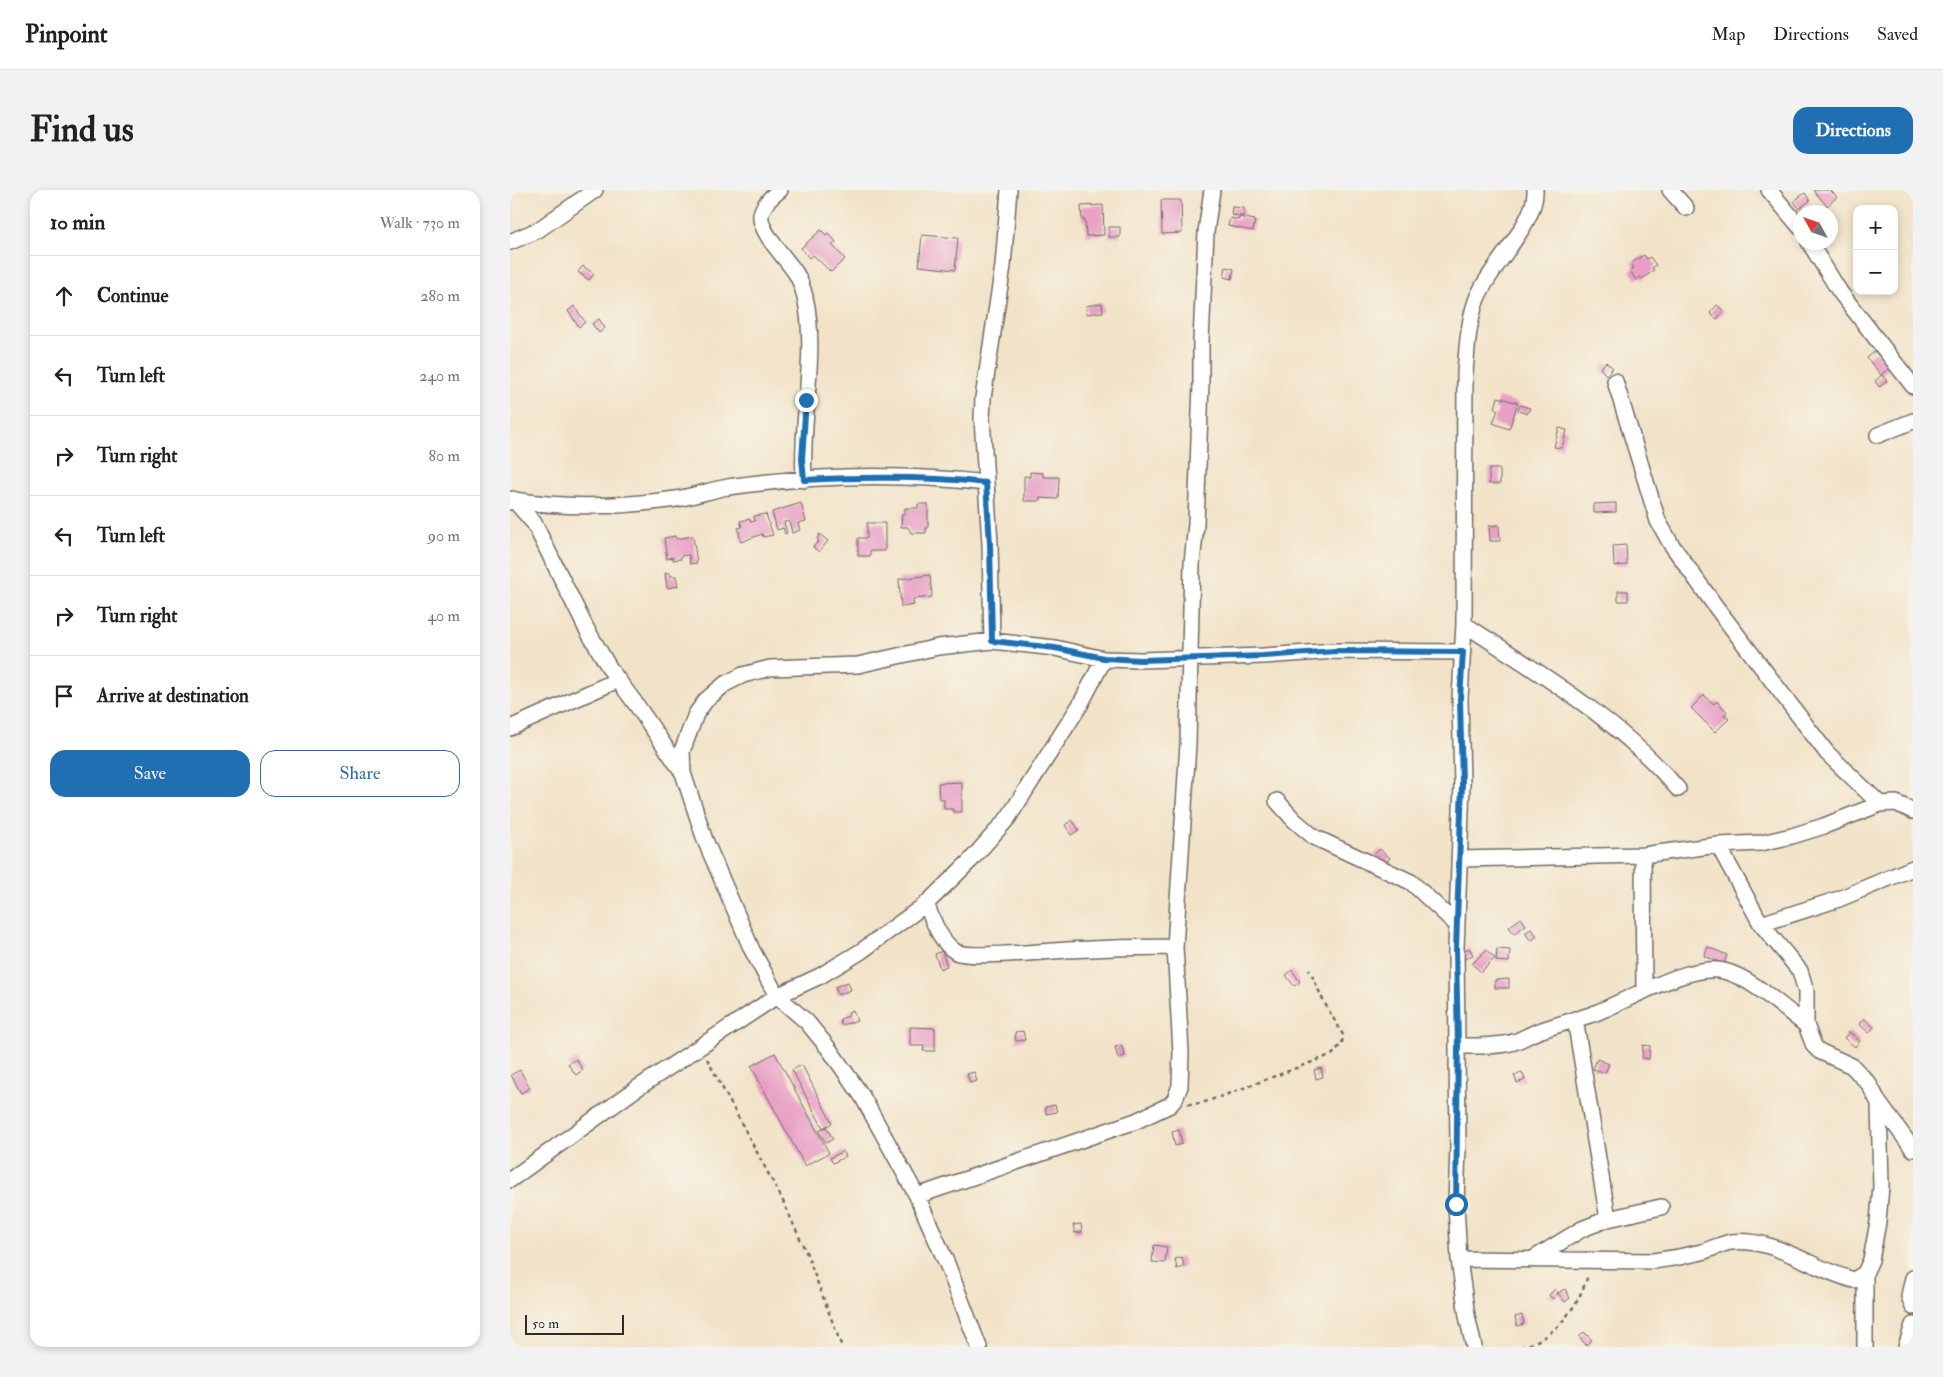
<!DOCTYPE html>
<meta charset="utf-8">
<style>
:root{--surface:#fff;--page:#f2f2f2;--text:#202124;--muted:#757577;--line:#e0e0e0;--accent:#1f6fb2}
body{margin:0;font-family:"IM FELL Double Pica",serif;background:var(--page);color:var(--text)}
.controls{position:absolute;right:15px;top:15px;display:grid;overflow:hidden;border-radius:10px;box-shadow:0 2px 8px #0003}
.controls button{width:45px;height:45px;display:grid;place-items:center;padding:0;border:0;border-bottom:1px solid var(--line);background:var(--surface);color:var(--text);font:25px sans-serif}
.compass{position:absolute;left:1283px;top:15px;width:45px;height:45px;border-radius:50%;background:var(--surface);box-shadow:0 2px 8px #0003;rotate:310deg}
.scale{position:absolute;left:15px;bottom:12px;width:99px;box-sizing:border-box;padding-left:5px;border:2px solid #2b2b2b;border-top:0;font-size:14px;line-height:18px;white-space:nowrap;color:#2b2b2b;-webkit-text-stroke:4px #f7f3e8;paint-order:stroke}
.stop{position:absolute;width:15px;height:15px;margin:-11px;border:4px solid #1f6fb2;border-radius:50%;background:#fff}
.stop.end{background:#1f6fb2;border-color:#fff;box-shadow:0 1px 5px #0008}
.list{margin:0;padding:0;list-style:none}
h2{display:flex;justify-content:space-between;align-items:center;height:65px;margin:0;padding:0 20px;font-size:21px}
h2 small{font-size:16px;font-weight:400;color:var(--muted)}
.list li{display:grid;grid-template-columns:32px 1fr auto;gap:15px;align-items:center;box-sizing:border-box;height:80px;padding:0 20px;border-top:1px solid var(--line)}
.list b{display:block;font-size:19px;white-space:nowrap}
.list em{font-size:16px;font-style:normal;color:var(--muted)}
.actions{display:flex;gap:10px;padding:15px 20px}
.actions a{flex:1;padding:11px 0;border:1px solid var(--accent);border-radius:15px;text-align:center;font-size:18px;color:var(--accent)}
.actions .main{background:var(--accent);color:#fff}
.icon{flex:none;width:28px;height:28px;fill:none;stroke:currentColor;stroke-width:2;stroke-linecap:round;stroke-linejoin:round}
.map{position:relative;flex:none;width:1403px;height:1157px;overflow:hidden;border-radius:15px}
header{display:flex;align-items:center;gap:30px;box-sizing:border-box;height:70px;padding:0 25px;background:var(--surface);border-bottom:1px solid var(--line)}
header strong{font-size:24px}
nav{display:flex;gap:28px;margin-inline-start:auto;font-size:18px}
.intro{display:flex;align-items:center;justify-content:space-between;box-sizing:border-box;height:120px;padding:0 30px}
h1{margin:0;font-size:35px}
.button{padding:12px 22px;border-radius:15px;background:var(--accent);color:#fff;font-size:18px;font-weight:700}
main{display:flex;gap:30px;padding:0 30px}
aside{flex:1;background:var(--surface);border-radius:15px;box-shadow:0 2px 8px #0003}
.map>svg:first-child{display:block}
.building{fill:#e89ec5}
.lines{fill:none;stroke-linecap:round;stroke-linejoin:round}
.minor-casing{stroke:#716b62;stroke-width:18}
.path{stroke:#716b62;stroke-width:2.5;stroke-dasharray:4 4;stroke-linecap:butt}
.minor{stroke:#fff;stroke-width:15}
.route{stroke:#1f6fb2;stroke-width:6}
</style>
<header>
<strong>Pinpoint</strong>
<nav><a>Map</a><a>Directions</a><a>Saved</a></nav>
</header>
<div class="intro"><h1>Find us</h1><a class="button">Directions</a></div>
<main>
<aside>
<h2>10 min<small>Walk · 730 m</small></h2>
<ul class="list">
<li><svg class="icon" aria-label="ahead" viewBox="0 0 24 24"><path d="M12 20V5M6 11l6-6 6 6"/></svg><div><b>Continue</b></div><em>280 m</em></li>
<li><svg class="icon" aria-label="left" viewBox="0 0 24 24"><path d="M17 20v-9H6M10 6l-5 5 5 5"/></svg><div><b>Turn left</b></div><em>240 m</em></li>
<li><svg class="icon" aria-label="right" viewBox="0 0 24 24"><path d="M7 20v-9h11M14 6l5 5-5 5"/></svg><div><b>Turn right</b></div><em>80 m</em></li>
<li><svg class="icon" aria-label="left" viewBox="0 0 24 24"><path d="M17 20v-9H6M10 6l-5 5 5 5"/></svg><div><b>Turn left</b></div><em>90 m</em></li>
<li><svg class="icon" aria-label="right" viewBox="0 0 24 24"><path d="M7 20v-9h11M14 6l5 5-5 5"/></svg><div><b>Turn right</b></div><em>40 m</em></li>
<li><svg class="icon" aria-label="arrive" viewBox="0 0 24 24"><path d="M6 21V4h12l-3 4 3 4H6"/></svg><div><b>Arrive at destination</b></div></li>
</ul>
<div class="actions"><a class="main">Save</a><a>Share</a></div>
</aside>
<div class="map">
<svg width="1403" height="1157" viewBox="0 0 1403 1157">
<rect width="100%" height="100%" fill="#f7f3e8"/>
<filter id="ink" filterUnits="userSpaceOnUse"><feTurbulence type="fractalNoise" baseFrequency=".02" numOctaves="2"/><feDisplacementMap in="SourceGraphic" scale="10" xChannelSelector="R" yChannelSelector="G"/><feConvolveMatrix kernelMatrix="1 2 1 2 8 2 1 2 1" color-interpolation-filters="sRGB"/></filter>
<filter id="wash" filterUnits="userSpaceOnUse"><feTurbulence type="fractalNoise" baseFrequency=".0096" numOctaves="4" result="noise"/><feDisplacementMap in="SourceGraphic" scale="20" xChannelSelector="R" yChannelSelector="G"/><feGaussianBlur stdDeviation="1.12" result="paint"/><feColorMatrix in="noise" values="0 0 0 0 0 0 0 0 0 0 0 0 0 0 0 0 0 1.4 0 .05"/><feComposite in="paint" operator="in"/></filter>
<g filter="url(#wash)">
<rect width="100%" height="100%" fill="#f2e3c8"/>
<g id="blocks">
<path class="building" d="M1303,0H1320L1327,7L1317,16Z
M1295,3L1300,11L1289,19L1284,11Z
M651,10H671L672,43L652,44Z
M593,15L594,45L576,46L575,30H572L571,16Z
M722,17L734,18V26L721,25Z
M729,27L745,30L743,41L718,36L720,28L729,30Z
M599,37H610V47H599Z
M311,40L316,45L318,43L326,52L322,55L335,69L321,82L303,65L299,68L291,58Z
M412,45L448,48L445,80L409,76Z
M1134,65L1137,69L1140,67L1146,75L1142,78L1144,80L1132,89L1130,87L1126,90L1120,81L1124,78L1121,73Z
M73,76L84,84L79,90L68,82Z
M716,77L724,79L722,89L714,87Z
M592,113L593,122L577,124L576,116Z
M1207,115L1214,121L1207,129L1200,123Z
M64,116L75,132L69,137L58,121Z
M89,129L95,138L89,143L82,134Z
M1365,161L1379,178L1371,185L1357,168Z
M1096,172L1103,178L1096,185L1090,178Z
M1372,185L1377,191L1369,197L1365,191Z
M988,207L1008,213L999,239L983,233L988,220L985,218Z
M1010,215L1020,218L1017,224L1008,221Z
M1049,238L1057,240L1052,258L1044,257Z
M979,279H990V294H979Z
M520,282L533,283V287H549L548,309L530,308L529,311H514V286L520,287Z
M291,313L296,331L288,333L290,340L282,343L279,331L274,332L277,343L275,344L273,338L267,340L262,322Z
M1106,313V322L1084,323V314Z
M408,314H418V338H416V343H401L398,337H391L392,324H395V318H408Z
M256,324L263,345L253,347L252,344L231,352L228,338L232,337L230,331L240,329L241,332L245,331L244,326Z
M357,333H375V361H360V366H348V348H357Z
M989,335L990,351H980L979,336Z
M310,344L318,351L309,362L303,357L309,351L307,349Z
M165,346L166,349L183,346L187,373L180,374L179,365L171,366V369L163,370V367L157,369L154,348Z
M1116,355L1117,375L1104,376L1103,356Z
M155,383H160V386H166L168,396L157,398Z
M420,385L422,407L403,409L404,415L391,417L389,389Z
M1108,401H1118V411H1108Z
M1194,505L1204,514L1207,511L1217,522L1214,525L1219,529L1205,542L1181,518Z
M452,592V622H443V619H434V609H429L428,593Z
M562,630L569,640L561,645L555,635Z
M870,659L880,668L874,675L864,665Z
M1011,728L1016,735L1004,744L999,737Z
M1021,739L1027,746L1021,751L1015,743Z
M1198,757L1217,765L1214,774L1194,766Z
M959,758L963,765L953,770L950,763Z
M987,759L1000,760L999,772L986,771Z
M976,760L985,768L971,782L962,774Z
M432,761L437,776L430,779L425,764Z
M782,780L790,792L784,796L776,785Z
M999,789V798H985V790Z
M338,792L341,800L328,805L325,797Z
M343,820L347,831L331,835L330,829L339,826L338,822Z
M1354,828L1364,837L1359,843L1349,834Z
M400,837L425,838V861H413L414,856H400Z
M513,841L515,850L506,851L505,842Z
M1339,842L1350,851L1345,857L1334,848Z
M611,855L615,866L608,868L605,857Z
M1133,855L1140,856L1139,869L1132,868Z
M265,863L319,963L295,976L241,876Z
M66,869L73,880L66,885L58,874Z
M1087,869L1099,874L1095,883L1083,879Z
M292,875L322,933L313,938L282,880Z
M811,878L813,887L806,889L804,880Z
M10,880L20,898L11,903L1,885Z
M464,882L467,891L460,893L457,884Z
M1012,882L1015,890L1007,893L1004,885Z
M545,915L547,922L536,924L535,917Z
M316,937L323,949L316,953L309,941Z
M669,940L672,954L665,956L662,942Z
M333,961L336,966L323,973L320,968Z
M571,1034L572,1042L565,1043L563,1035Z
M644,1055L657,1057L655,1073L642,1072Z
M672,1067L674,1077L667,1079L665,1069Z
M1045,1099L1048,1103L1055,1099L1060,1108L1055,1112L1048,1103L1043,1109L1039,1105Z
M1012,1125L1014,1134L1007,1136L1005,1127Z
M1074,1142L1082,1150L1076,1155L1069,1147Z"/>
</g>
</g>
<g filter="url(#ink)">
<use href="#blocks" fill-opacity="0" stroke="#716b62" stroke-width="1"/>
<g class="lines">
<g class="minor-casing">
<path id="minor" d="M270,0C262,6 253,14 251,24C248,41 276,68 285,82C290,89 293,99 295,107C308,163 290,231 294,290
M1160,0L1176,18
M1259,0L1290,37
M0,52L28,40L85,0
M1299,52L1330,102L1403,196
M1105,191L1148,331L1161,354L1206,417L1317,563L1370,614
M1368,245L1403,231
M3,309L24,333L76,438L100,479L128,517L173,583
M0,312L4,310C59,319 111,317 166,309C184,306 201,300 218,297C302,285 391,283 476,293
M954,434C1029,483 1110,530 1168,599
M482,451L480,354L472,228L473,208L493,76L499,0
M0,538L108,490
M767,611L784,630L804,647L901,692L947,735
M1133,665L1134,800
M949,669L1133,665L1208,655L1251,653L1282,646L1314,636L1370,614L1386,613L1403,621
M416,714C423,730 430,752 446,762C459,769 538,761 557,760C593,758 629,757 665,757
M1251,734L1329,709L1403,678
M1065,829L1098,1029
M948,856C966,856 986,857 1004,852C1013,849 1020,844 1029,841C1046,835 1065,830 1083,824C1115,812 1181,772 1214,781C1242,788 1273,818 1296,835
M1369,913L1403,959
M0,990L126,899L267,806L310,786L350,762L416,714L461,670L498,628L570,515L594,469
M407,1006L626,931L660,915L665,909L670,896L671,862L665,757L678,554L682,373L686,334L691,193V151L696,42L702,0
M949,1069L1143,1071C1160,1069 1176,1066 1192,1062C1201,1059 1211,1054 1221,1052C1265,1047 1303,1080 1344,1090L1355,1083L1361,1070L1368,1032L1371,996L1369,913L1359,894L1342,876L1309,861L1304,856L1296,835V801L1290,781L1251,734L1208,655
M1023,1069L1072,1039L1098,1029L1151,1017
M1355,1083V1157
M1403,1088L1399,1106L1403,1117
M469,1157L437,1074L407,1006L352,906L319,859L297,832L267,806L242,760L195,650L173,583L172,561L186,524L196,510L215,494L233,485L260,478L348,475L428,457L482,451L545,458L594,469L631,470L753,466L825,461L953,462
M964,1157L957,1126L949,1069L946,1014L948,956L946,759L952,594L950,509L954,434L955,183C957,159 958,134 966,111C978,77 1027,34 1025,0
M1396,1157L1403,1135"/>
</g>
<path class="path" d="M197,869L272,1009L296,1062L332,1157
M678,914L692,913L718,904L823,864L832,853L833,845L814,812L799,779
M1011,1157C1046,1148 1068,1117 1078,1085"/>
<use href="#minor" class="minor"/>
</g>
</g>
<g class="lines" filter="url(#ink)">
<path class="route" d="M296,210L292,269L294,290C354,287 415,286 476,293L480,354L482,451L545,458L594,468L631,470L753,466L825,461L953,462L950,509L952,594L946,759L948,856L946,1014"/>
</g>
</svg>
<div class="controls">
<button>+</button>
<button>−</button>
</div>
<svg class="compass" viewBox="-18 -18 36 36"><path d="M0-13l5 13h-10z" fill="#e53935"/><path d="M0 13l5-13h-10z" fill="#757577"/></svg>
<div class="scale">50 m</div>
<div class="stop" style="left:946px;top:1014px"></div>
<div class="stop end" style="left:296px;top:210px"></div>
</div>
</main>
